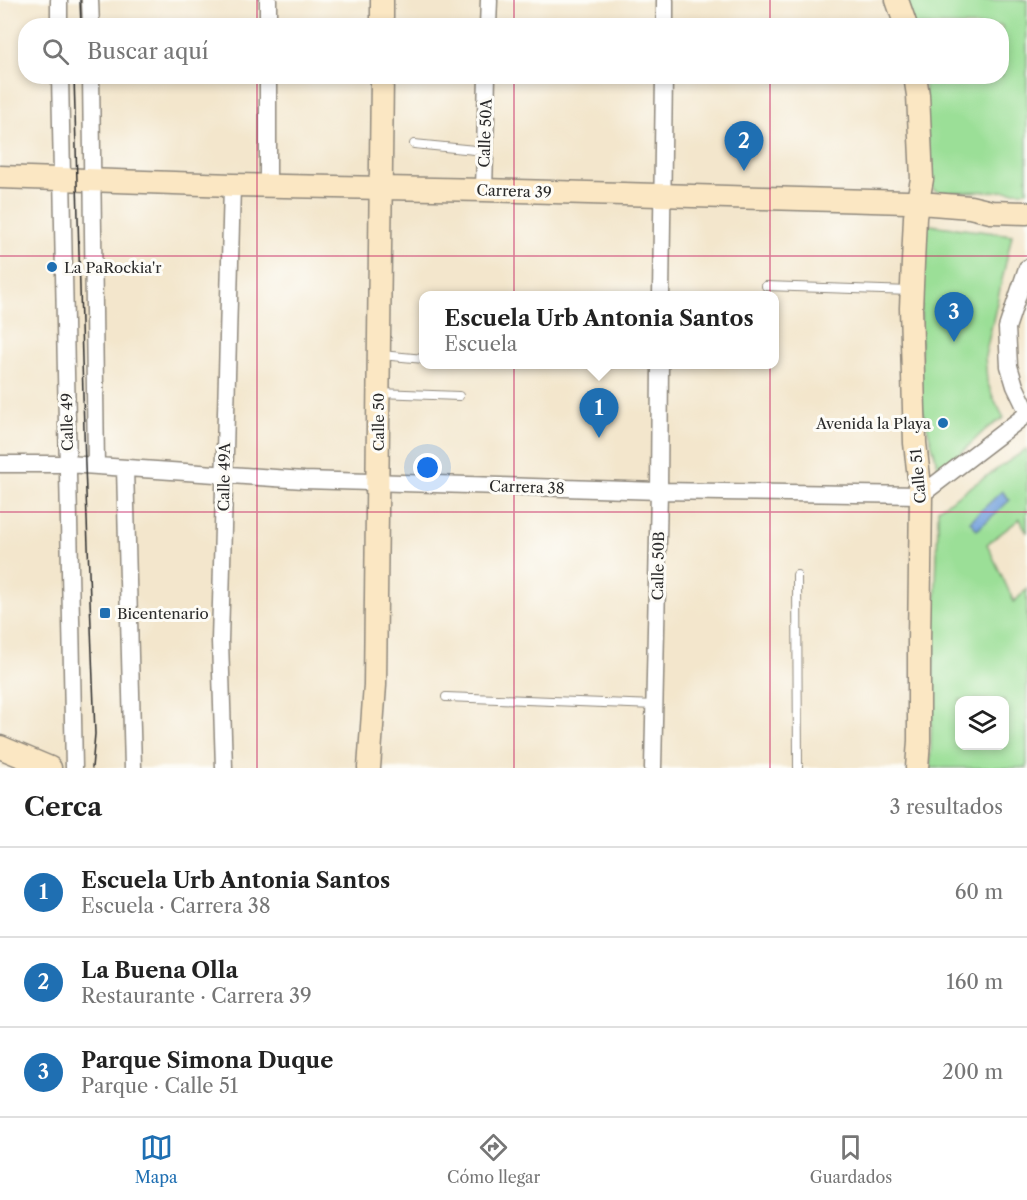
<!DOCTYPE html>
<html lang="es">
<meta charset="utf-8">
<style>
:root{--surface:#fff;--page:#f2f2f2;--text:#222;--muted:#767676;--line:#e0e0e0;--accent:#1f6fb2}
body{margin:0;font-family:"Libre Caslon Text",serif;background:var(--page);color:var(--text)}
.controls{position:absolute;right:18px;bottom:18px;display:grid;overflow:hidden;border-radius:12px;box-shadow:0 3px 9px #0003}
.controls button{width:54px;height:54px;display:grid;place-items:center;padding:0;border:0;border-bottom:2px solid var(--line);background:var(--surface);color:var(--text);font:30px sans-serif}
.you{position:absolute;left:428px;top:468px;width:21px;height:21px;margin:-15px;border:4px solid #fff;border-radius:50%;background:#1a73e8;box-shadow:0 0 0 9px #1a73e833}
.badge{display:grid;place-items:center;width:39px;height:39px;border-radius:50%;background:var(--accent);color:#fff;font-size:20px;font-weight:700}
.pin{position:absolute;translate:-50% -50px;filter:drop-shadow(0 2px 3px #0008)}
.pin::after{content:'';position:absolute;top:32px;width:21px;height:18px;background:inherit;clip-path:polygon(0 0,100% 0,50% 100%)}
.popup{position:absolute;left:419px;top:291px;width:360px;height:78px;box-sizing:border-box;display:grid;place-content:center;border-radius:12px;background:var(--surface);filter:drop-shadow(0 2px 4px #0005);font-size:20px;white-space:nowrap;color:var(--muted)}
.popup b{font-size:22px;color:var(--text)}
.popup::after{content:'';position:absolute;left:50%;top:100%;margin-left:-12px;border:12px solid transparent;border-top-color:var(--surface)}
.list{margin:0;padding:0;list-style:none}
h2{display:flex;justify-content:space-between;align-items:center;height:78px;margin:0;padding:0 24px;font-size:26px}
h2 small{font-size:20px;font-weight:400;color:var(--muted)}
.list li{display:grid;grid-template-columns:39px 1fr auto;gap:18px;align-items:center;box-sizing:border-box;height:90px;padding:0 24px;border-top:2px solid var(--line)}
.list b{display:block;font-size:22px;white-space:nowrap}
.list p{margin:0;font-size:20px;white-space:nowrap;color:var(--muted)}
.list em{font-size:20px;font-style:normal;color:var(--muted)}
.icon{flex:none;width:33px;height:33px;fill:none;stroke:currentColor;stroke-width:2;stroke-linecap:round;stroke-linejoin:round}
.map{position:relative;flex:none;width:1027px;height:768px;overflow:hidden}
.search{position:absolute;background:var(--surface);box-shadow:0 3px 9px #0003;left:18px;right:18px;top:18px;height:66px;display:flex;align-items:center;gap:15px;box-sizing:border-box;padding:0 21px;border-radius:24px;color:var(--muted);font-size:22px}
.sheet{height:348px;background:var(--surface)}
nav{display:flex;justify-content:space-around;align-items:center;box-sizing:border-box;height:84px;border-top:2px solid var(--line);background:var(--surface);font-size:16px;color:var(--muted)}
nav a{display:grid;justify-items:center;gap:3px}
nav .on{color:var(--accent)}
.map>svg:first-child{display:block}
.green{fill:#9bdf97;stroke:#638561;stroke-width:1.5;fill-rule:evenodd}
.water{fill:#72a0db;stroke:#4e6683;stroke-width:1.5}
.lines{fill:none;stroke-linecap:round;stroke-linejoin:round}
.lane-casing{stroke:#8f887c;stroke-width:10}
.street-casing{stroke:#8f887c;stroke-width:19}
.secondary-casing{stroke:#8f887c;stroke-width:25}
.lane{stroke:#fff;stroke-width:8}
.street{stroke:#fff;stroke-width:16}
.secondary{stroke:#fbe7c3;stroke-width:22}
.tram{stroke:#2b2b2b;stroke-width:1.5}
.grid{fill:none;stroke:#c2185b;stroke-width:1.5;stroke-opacity:0.55}
.poi-dot{fill:#1f6fb2;stroke:#fdfcf7;stroke-width:2}
.labels{text-anchor:middle;dominant-baseline:central;stroke-width:6;stroke-linejoin:round;paint-order:stroke}
.street-label{font-size:15px;fill:#2b2b2b;stroke:#fdfcf7}
.poi-label{font-size:15px;fill:#2b2b2b;stroke:#fdfcf7;text-anchor:start}
</style>
<div class="map">
<svg width="1027" height="768" viewBox="0 0 1027 768">
<rect width="100%" height="100%" fill="#fdfcf7"/>
<filter id="ink" filterUnits="userSpaceOnUse"><feTurbulence type="fractalNoise" baseFrequency=".0167" numOctaves="2"/><feDisplacementMap in="SourceGraphic" scale="12" xChannelSelector="R" yChannelSelector="G"/><feConvolveMatrix kernelMatrix="1 2 1 2 8 2 1 2 1" color-interpolation-filters="sRGB"/></filter>
<filter id="wash" filterUnits="userSpaceOnUse"><feTurbulence type="fractalNoise" baseFrequency=".008" numOctaves="4" result="noise"/><feDisplacementMap in="SourceGraphic" scale="24" xChannelSelector="R" yChannelSelector="G"/><feGaussianBlur stdDeviation="1.35" result="paint"/><feColorMatrix in="noise" values="0 0 0 0 0 0 0 0 0 0 0 0 0 0 0 0 0 1.4 0 .05"/><feComposite in="paint" operator="in"/></filter>
<g filter="url(#wash)">
<rect width="100%" height="100%" fill="#f3e6cc"/>
<path class="green" d="M905,0H1027V191L940,192L934,190L929,180L924,77L1002,76V26L913,25Z
M922,224L1012,235L985,356L987,381L993,397L1004,418L986,429L940,473L920,402Z
M1027,449V533L1020,519L987,544L1014,602L1027,589V768H930L938,524V509ZM960,700H1004V746H960Z"/>
<path class="water" d="M1002,491L1010,500L977,530L970,521Z"/>
</g>
<g filter="url(#ink)">
<g class="lines">
<g class="lane-casing">
<path id="lane" d="M414,144L485,151
M766,286L911,291
M381,355L424,359
M379,393L459,396
M797,575L798,768
M446,697L655,705"/>
</g>
<g class="street-casing">
<path id="street" d="M59,0V26
M90,0L91,26
M268,26V0
M488,26L489,0
M665,26V0
M60,76L74,768
M91,76L96,466
M268,76V186
M484,190L487,76
M1027,268L1007,328L1009,366L1015,386L1027,411
M661,296L664,76
M0,464H68L304,480L659,491L921,495L1027,414
M125,468L133,768
M224,768L220,641L232,185
M653,768L659,491L660,364"/>
</g>
<g class="secondary-casing">
<path id="secondary" d="M897,0L906,26
M382,26V0
M915,76L918,95L922,179L915,217L911,308L915,443L921,495L919,642V741L917,768
M0,177L232,185L484,190L907,202L970,207L991,212L1027,213
M0,747L50,768
M369,768L375,685L382,76"/>
</g>
<use href="#lane" class="lane"/>
<use href="#street" class="street"/>
<use href="#secondary" class="secondary"/>
<path class="tram" d="M80,0L81,26
M74,76L85,465L95,734L92,768"/>
</g>
</g>
<path class="grid" d="M257,0V26M514,0V26M770,0V26M257,76V768M514,76V768M770,76V768M0,256H1027M0,512H1027"/>
<g class="poi-dot">
<circle cx="52" cy="267" r="6"/>
<circle cx="943" cy="423" r="6"/>
<rect x="99" y="607" width="12" height="12" rx="3"/>
</g>
<g class="labels">
<g class="street-label">
<text transform="translate(485 133) rotate(-88)">Calle 50A</text>
<text transform="translate(514 191) rotate(2)">Carrera 39</text>
<text transform="translate(67 422) rotate(-91)">Calle 49</text>
<text transform="translate(378 422) rotate(-90)">Calle 50</text>
<text transform="translate(918 476) rotate(-95)">Calle 51</text>
<text transform="translate(224 477) rotate(-89)">Calle 49A</text>
<text transform="translate(527 487) rotate(2)">Carrera 38</text>
<text transform="translate(658 566) rotate(-89)">Calle 50B</text>
</g>
<g class="poi-label">
<text x="64" y="267">La PaRockia'r</text>
<text x="931" y="423" text-anchor="end">Avenida la Playa</text>
<text x="117" y="613">Bicentenario</text>
</g>
</g>
</svg>
<div class="controls">
<button><svg class="icon" aria-label="layers" viewBox="0 0 24 24"><path d="M12 4l9 5-9 5-9-5zM3 14l9 5 9-5"/></svg></button>
</div>
<div class="you"></div>
<div class="pin badge" style="left:599px;top:438px">1</div>
<div class="popup"><b>Escuela Urb Antonia Santos</b>Escuela</div>
<div class="pin badge" style="left:744px;top:171px">2</div>
<div class="pin badge" style="left:954px;top:342px">3</div>
<div class="search"><svg class="icon" aria-label="search" viewBox="0 0 24 24"><circle cx="10" cy="10" r="6"/><path d="M15 15l6 6"/></svg>Buscar aquí</div>
</div>
<section class="sheet">
<h2>Cerca<small>3 resultados</small></h2>
<ul class="list">
<li><span class="badge">1</span><div><b>Escuela Urb Antonia Santos</b><p>Escuela · Carrera 38</p></div><em>60 m</em></li>
<li><span class="badge">2</span><div><b>La Buena Olla</b><p>Restaurante · Carrera 39</p></div><em>160 m</em></li>
<li><span class="badge">3</span><div><b>Parque Simona Duque</b><p>Parque · Calle 51</p></div><em>200 m</em></li>
</ul>
</section>
<nav>
<a class="on"><svg class="icon" aria-label="map" viewBox="0 0 24 24"><path d="M3 6l6-2 6 2 6-2v14l-6 2-6-2-6 2zM9 4v14M15 6v14"/></svg>Mapa</a>
<a><svg class="icon" aria-label="directions" viewBox="0 0 24 24"><path d="M12 3l9 9-9 9-9-9zM9 14v-3h6M13 9l2 2-2 2"/></svg>Cómo llegar</a>
<a><svg class="icon" aria-label="saved" viewBox="0 0 24 24"><path d="M7 4h10v16l-5-4-5 4z"/></svg>Guardados</a>
</nav>
